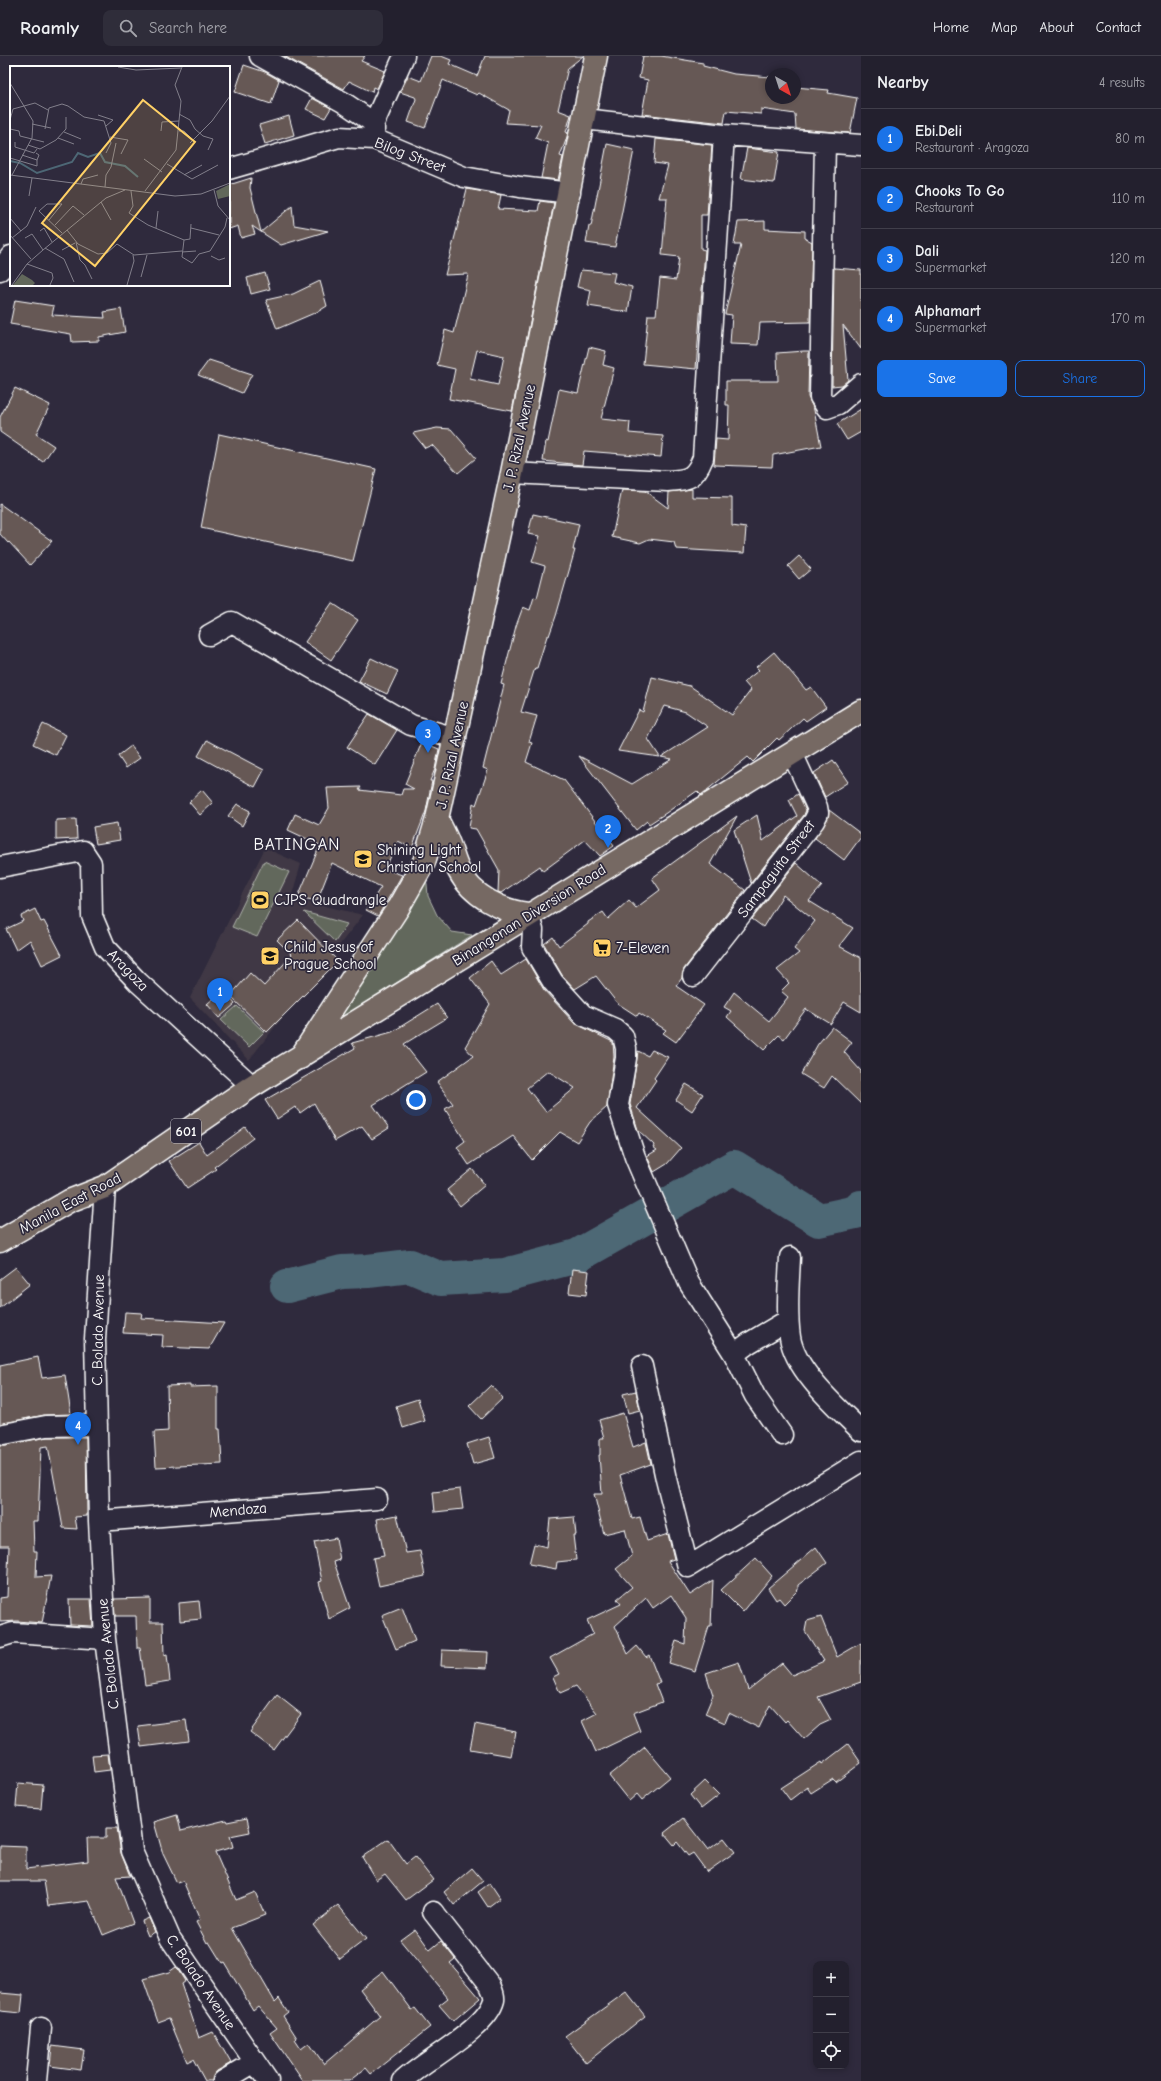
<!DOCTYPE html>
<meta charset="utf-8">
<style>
:root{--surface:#23202e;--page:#2f2d3a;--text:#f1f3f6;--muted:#a3a3aa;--line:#403e4a;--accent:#1a73e8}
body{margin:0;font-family:"Comic Neue",sans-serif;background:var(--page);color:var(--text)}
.controls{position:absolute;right:12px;bottom:12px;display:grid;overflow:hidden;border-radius:8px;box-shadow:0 2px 6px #0003}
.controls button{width:36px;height:36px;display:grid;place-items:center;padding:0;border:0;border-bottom:1px solid var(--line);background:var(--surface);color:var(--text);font:20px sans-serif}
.compass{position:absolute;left:765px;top:12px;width:36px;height:36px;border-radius:50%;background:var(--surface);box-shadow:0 2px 6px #0003;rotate:141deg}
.you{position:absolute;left:416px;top:1044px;width:14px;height:14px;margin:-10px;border:3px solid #fff;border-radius:50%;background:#1a73e8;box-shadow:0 0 0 6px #1a73e833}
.badge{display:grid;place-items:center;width:26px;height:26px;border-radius:50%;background:var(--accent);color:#fff;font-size:13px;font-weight:700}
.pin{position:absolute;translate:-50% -33px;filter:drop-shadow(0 1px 2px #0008)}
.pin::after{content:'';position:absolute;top:21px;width:14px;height:12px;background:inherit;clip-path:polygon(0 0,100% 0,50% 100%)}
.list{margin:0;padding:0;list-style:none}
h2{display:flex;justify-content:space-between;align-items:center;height:52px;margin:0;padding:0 16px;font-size:17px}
h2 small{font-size:13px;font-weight:400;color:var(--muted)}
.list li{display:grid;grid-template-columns:26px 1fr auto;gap:12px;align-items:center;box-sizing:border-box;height:60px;padding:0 16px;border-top:1px solid var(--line)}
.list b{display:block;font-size:15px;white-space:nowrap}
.list p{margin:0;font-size:13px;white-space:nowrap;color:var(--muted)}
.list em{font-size:13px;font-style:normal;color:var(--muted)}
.actions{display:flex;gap:8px;padding:12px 16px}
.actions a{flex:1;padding:9px 0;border:1px solid var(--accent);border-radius:8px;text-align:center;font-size:14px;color:var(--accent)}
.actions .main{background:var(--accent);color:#fff}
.icon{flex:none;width:22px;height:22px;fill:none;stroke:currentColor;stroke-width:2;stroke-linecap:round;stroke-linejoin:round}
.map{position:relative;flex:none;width:861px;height:2025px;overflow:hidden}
header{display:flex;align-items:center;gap:24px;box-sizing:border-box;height:56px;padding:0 20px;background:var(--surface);border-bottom:1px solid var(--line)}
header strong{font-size:19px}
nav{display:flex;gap:22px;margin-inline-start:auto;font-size:14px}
.search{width:280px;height:36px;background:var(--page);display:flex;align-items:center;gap:10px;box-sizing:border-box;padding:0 14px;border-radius:8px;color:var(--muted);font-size:15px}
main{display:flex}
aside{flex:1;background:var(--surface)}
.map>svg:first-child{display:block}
.built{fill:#403844}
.green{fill:#62685b;stroke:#b0b4ad}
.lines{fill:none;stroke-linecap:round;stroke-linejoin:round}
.river{stroke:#4d6775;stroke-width:34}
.building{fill:#665854;stroke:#fff;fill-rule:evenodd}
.minor-casing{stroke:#fff;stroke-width:23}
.major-casing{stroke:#fff;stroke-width:25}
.minor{stroke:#2f2a3d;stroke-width:20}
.major{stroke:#766964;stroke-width:22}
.labels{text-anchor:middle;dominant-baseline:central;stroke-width:3.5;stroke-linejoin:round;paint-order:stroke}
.shield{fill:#2f2a3d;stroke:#c1bfc5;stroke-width:1}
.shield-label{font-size:14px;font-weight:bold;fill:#fff}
.street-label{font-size:15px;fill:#fff;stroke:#2f2a3d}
.poi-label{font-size:15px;fill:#fff;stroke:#2f2a3d;text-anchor:start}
.quarter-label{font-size:17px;letter-spacing:1px;fill:#fff;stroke:#2f2a3d}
.inset-river{fill:none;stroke:#4d6775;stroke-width:2}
.inset-road{fill:none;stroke:#827f8b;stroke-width:1}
.view{fill:#ffd166;fill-opacity:0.15;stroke:#ffd166;stroke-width:2}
.inset-edge{fill:none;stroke:#fff;stroke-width:2}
</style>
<header>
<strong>Roamly</strong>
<div class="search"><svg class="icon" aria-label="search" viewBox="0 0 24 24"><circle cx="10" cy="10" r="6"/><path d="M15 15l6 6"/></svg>Search here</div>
<nav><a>Home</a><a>Map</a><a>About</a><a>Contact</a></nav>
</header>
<main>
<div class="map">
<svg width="861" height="2025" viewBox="0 0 861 2025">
<rect width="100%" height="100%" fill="#2f2a3d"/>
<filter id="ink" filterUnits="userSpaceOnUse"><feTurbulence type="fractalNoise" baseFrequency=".025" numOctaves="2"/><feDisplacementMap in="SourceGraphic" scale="8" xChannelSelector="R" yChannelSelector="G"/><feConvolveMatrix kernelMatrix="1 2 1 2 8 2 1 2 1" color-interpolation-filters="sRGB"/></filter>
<g filter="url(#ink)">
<path class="built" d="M265,792L301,808L291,842L363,859L249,1004L190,942Z"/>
<path class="green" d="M264,805L289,816L257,881L232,871Z
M422,810L427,828L428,840L437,859L452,876L472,879L319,976Z
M304,856L347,868L335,886Z
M237,950L264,976L249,991L221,964Z"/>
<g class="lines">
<path class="river" d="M287,1230L342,1216L368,1215L410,1210L441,1223L505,1219L577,1200L734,1111L819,1164L856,1156L861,1151"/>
</g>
<path class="building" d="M284,0H365L361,5L385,15L377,33L373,31L372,36L349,25L344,33Z
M431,0H441L451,4L449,8L477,20L485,0H583L568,12L558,54L571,59L566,76L568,77L566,84L560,100L563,101L558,124L541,122L548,87L535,82L541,69L506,67L509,54L479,37L477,39L443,24L425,72L408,66L416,43L415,41L400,36L408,20L421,25Z
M643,0H661L703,7V10L734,18L771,21V42H795V31L829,34L828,37L857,42L850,77L796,73L795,58L761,53V58L726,55L724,67L642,58L648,24L639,22Z
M244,9L265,16L279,24L271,48L235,36Z
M312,42L331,52L325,62L306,53Z
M289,60L294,79L265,88L259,69Z
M656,83L712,89L707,159H701V193L705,194L696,313L643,308L648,259H656L660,222L676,224L679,201L662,199L667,142H659L668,109L654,107Z
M607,88L634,94L615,191L586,187L589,170H591Z
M747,92L779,96L774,127L741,123Z
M251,122L250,132L261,176L252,170L255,178L241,182L238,170L229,173V129Z
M467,133L501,139L498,153L538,155L540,145L554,147L512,355L449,343L455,313L437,309L445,274L454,277L467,223L468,218L445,219ZM477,294L504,300L498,329L470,323Z
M292,150L294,169L328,175L281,189L261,176Z
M765,165V173L805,175V182L812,186L810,266L760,267L758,289L730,288L732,259L725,258L741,189H734L738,166Z
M834,212L861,214V293L843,269L848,324L842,329L832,330Z
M581,214L615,217L613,226L632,231L628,256L588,250L591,234L577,231Z
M265,217L270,233L251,238L247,222Z
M320,225L327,250L319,255L277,273L266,244L293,238Z
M15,244L54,250L52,259L105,262L104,256L121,253L125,276L99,281V285L72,286L71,278L10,268Z
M589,291L606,295L603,309L614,312L601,363L630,366L629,377L663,380L661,401L584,395L582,409L543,405L546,385L548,386L559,333L578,337Z
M804,295H809L808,341L814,354L821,390L773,399L772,411L714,409L716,383L728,384L729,349H726V325H778L777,297Z
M209,304L252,318L242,337L198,319Z
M15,332L50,349L36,378L54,390L43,406L0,376V361Z
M861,353V376L847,384L837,368Z
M437,372L451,373L476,402L458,417L432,389L425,392L413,377Z
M219,378L376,413L353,505L201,472Z
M692,433V441L732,442V470L746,472L744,497L676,493L674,486L649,483L640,487L612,481L622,434L645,435L668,452L669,436Z
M0,448L52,485L30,509L9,486L8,487L0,478Z
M533,458L579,468L573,494H575L556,560L549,580H547L537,612H535L521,656L537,660L529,686L532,687L526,706L564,724L614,790L600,800L585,784L543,815L540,810L501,837L498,836L499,814L476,773L469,772L473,747L476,749L488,714L483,712L504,629L501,628L516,570L523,551L530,554L534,541L537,542L545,510L532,506L540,480L528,478Z
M799,500L811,513L799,523L788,510Z
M332,547L358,564L331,604L305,586Z
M774,596L806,634L811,631L826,651L806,665L803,662L779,684L777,682L753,706L748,701L701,739L697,735L666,757L649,768L647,765L636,774L579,700L632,728L672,703L661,701L708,671L686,656L664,650L648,683L660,701L618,695L639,654L643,656L652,621L690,630L732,659L751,634L744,626L759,614L756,611Z
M371,602L398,615L387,638L359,625Z
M369,658L397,674L375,709L347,691Z
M43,668L66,679L56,699L33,688Z
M207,684L264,714L255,731L198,700Z
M422,686L439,693L435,713L430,725H432L426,755L412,792L398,785L385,813L402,819L378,860L366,854L381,831L332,807L317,845L298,841L320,789L288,774L295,758L319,769L329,752L327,732L361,731L359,734L401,739L403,733H414L405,728Z
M131,690L140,702L126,712L118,700Z
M833,704L848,726L825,741L814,717Z
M202,734L213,747L200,759L189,746Z
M798,738L806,754L804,759L751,827L734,774L757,759L763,785L797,760L789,744Z
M237,748L250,755L242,770L228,760Z
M829,754L861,778V781L844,804L815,782L828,762Z
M737,760L710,808L745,834L684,913L682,922L676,930L704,949L676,986L663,977L666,974L639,957L637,960L617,947L596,920L575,933L562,919L544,888L553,881L559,890L588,868V866L603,856L608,863L629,844L636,852L660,834L652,822Z
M76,763L77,783L56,784V764Z
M117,767L120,784L96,788L93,771Z
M796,807L822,830L809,845L853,872L839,890L861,902V956L844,946L831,968L806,953L784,983L779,979L764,994L727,961L731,955L724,951L734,936L769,965L788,941L781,935L789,927L777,914L799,897L794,893L815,865L783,839L763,871L752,863Z
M35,853L41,866L44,865L62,899L42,909L30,884L16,894L6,873L23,865L21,860Z
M298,864L338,905L267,976L230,940L250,917L264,930L292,899L277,884Z
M526,903L544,934L574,967L613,986L614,1001L607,1051L590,1066L577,1086L560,1076L532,1104L513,1080L469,1109L457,1091L465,1085L445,1053L453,1048L437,1026L473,1000L465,991L490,948L470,922L491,905L501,919ZM548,1015L575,1032L546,1056L527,1032Z
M223,934L235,948L219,962L207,948Z
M437,948L447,962L404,988L426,1016L373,1049L389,1072L372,1083L362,1070L335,1085L314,1047L300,1057L295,1051L277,1063L265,1044L355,992L352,987L392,976Z
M832,971L852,986L844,996L861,1015V1048L832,1020L824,1032L801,1018L818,988Z
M652,994L668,1001L654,1022L656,1024L637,1052L681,1092L667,1108L654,1116L647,1100L657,1094L653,1091L654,1089L638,1074L630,1048L638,995L648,1000Z
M686,1028L703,1038L692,1055L676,1044Z
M245,1071L253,1082L214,1111L216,1113L187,1132L169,1105L199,1086L207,1099Z
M472,1113L485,1129L460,1150L447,1134Z
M16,1211L30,1228L0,1252V1223Z
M572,1213L589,1215L586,1239L569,1237Z
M125,1256L142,1257L141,1262L224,1267L209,1293L162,1291L163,1279L123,1277Z
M38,1301L42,1322L65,1319L71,1358L44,1359L0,1368V1309Z
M190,1329V1331L218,1330V1373H220L222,1408L156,1411L154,1376L168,1375L167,1330Z
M491,1329L503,1342L481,1363L469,1350Z
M636,1335L640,1354L628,1357L623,1338Z
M418,1343L425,1365L403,1372L396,1350Z
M623,1357L633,1391L646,1386L651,1408L620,1419L632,1463L640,1461L647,1485L668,1478L674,1503L668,1505L690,1539L713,1524L711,1570H709L695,1615L669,1607L676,1585L685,1588L686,1562L671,1539L653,1552L646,1542L615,1570L628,1598L637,1590L646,1601L649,1599L660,1627L655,1628L662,1646L633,1657L640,1675L596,1696L582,1665L597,1657L576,1630L560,1637L553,1621L559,1618L550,1602L593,1578L587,1564L621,1548L617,1543L632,1531L616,1513L632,1500L625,1473L604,1478L594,1438H602L599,1399H600V1382H604L599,1364Z
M47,1381H86L87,1460L75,1461L77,1473L63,1472L48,1390L41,1391L38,1465H33L34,1495H37L36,1521L51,1520L42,1567L17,1565L0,1566V1542L7,1541L9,1490H0V1389H6Z
M489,1381L495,1402L473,1408L467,1388Z
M460,1433L463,1453L435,1456L433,1436Z
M397,1459L406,1497L420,1495L425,1520L379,1530L373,1502L384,1500L377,1463Z
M574,1461L576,1479H573L576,1504L557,1506L556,1513L529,1508L534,1488L547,1491L550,1463Z
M336,1482L340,1504L334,1506L350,1552L329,1563L319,1526L322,1525L314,1486Z
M816,1491L827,1507L798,1529V1534L784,1548L779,1542L776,1544L768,1532Z
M756,1502L772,1520L743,1556L721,1534Z
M150,1542V1566H163L164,1600L167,1599L170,1625L145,1629L140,1592H137L136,1560H115L114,1543Z
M69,1543H91L93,1570L70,1569Z
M199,1545L201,1563L180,1565L179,1547Z
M402,1551L415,1585L396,1593L382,1559Z
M821,1561L837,1601L861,1587V1626L818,1641L831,1664L820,1669L804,1683L787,1664L785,1666L770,1649L759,1672L729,1657L725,1667L705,1658L713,1639L706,1617L739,1606L748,1634L782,1607L792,1619L824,1605L805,1575L807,1565Z
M442,1594L488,1596L487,1612L441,1610Z
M277,1639L301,1658L274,1694L250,1676Z
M186,1664L189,1685L141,1691L138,1670Z
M475,1668L516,1676L511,1700L470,1693Z
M848,1688L861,1707L836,1726L833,1723L811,1737L807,1731L790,1744L781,1732L821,1706L822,1708Z
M645,1691L670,1721L642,1744L637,1738L629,1745L609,1720Z
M108,1698L110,1714L94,1716L92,1699Z
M705,1725L719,1739L701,1753L690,1739Z
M18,1727L43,1729L41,1753L16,1751Z
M177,1759L181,1775L226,1764L227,1766L247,1762L250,1776L230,1780L233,1791L215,1796L236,1844L255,1836L265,1859L232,1872L275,1946L279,1942L288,1956L283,1960L297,1982L295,1984L301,1993L309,1987L324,2008L380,1960L360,1933L383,1915L412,1954L415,1952L430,1971L371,2018L366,2012L349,2025H303L270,1977L277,1972L258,1950L253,1954L224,1906L222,1907L209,1886L207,1887L196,1866L200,1864L183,1825L177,1827L163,1798L154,1766Z
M683,1762L708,1794L724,1782L735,1796L707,1816L693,1797L688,1800L677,1786L674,1789L664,1777Z
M106,1772H117L121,1797L130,1820L116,1821L133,1867L103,1879L89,1845L48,1850L44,1825H0V1790L26,1791V1813L88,1805L87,1782H106Z
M388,1783L406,1808L415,1801L433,1824L406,1844L385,1818L376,1824L362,1801Z
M472,1812L483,1825L454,1849L444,1836Z
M490,1827L500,1842L488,1851L478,1836Z
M338,1849L366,1883L340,1903L313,1869Z
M149,1862L155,1876L148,1880L142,1865Z
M415,1873L430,1894L441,1885L455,1903L450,1907L480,1942L453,1965L439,1949L448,1942L400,1884Z
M176,1911L185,1925L181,1928L199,1982L213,1976L231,2007L217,2015L212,2025H205L193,2003L187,2006L169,1962L158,1966L143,1923L169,1916Z
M626,1936L645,1960L586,2007L565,1980Z
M0,1937L23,1939L21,1957L0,1955Z
M52,1990L84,1994L81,2014L50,2010Z"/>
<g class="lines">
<g class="minor-casing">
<path id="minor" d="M260,0L343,46L374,67V83
M584,63L724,79L861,89
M374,67L404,0
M825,87L820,341L827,352L838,348L861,328
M229,113L339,81L374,83L464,121L520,131L570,137
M0,214L11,200
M512,417L668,425C689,424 695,422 703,402L724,79
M209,579L232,566L411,669L456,682
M0,811L83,795L91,807L92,860L105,891L138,926L252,1030
M528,858L533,874L532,891L553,926L583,959L615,973L623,980L626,992V1002L618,1049L635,1101L689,1227L734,1298L755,1340L782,1379
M693,920L814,765L818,757L817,751L792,697
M105,1131L95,1283L99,1465L105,1583L132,1795L170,1882L268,2025
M790,1201C789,1227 786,1254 790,1281C795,1315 837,1351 861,1375
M734,1298L749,1287L788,1264
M642,1310L666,1423L688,1511L861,1405
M4,1378L46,1370L97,1369
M99,1465L377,1443
M0,1581L13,1577L105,1583
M36,2025L41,1972
M223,2025L255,2006
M403,2025C425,2004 487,1973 494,1944C495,1939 492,1934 490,1929L433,1856"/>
</g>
<g class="major-casing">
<path id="major" d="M437,763C441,771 445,778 448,786C452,795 454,806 459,815C472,840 501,855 528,858
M300,1002L398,852L424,806L437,763L512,417L596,0
M0,1185L69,1145L105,1131L252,1030L861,655"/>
</g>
<use href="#minor" class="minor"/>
<use href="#major" class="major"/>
</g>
</g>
<defs>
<g id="school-square" transform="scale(1)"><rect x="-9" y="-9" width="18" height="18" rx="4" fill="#ffd166" stroke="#2f2a3d"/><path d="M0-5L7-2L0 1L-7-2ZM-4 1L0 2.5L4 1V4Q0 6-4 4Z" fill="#111"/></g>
<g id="stadium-square" transform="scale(1)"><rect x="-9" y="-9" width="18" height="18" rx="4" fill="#ffd166" stroke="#2f2a3d"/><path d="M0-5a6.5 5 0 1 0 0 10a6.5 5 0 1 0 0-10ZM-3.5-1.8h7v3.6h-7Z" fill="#111"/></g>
<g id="supermarket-square" transform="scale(1)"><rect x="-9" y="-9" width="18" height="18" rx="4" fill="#ffd166" stroke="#2f2a3d"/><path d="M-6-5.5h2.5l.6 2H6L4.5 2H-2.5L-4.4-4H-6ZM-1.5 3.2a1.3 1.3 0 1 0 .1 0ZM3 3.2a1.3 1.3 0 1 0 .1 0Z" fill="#111"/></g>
</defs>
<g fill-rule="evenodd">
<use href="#school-square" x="363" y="803"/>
<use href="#stadium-square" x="260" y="844"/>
<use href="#supermarket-square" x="602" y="892"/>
<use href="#school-square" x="270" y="900"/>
</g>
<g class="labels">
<rect class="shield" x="171" y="1063" width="30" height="24" rx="3"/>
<g class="shield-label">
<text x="186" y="1075">601</text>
</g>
<g class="street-label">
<text transform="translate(410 99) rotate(21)">Bilog Street</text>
<text transform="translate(519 382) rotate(-78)">J. P. Rizal Avenue</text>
<text transform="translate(452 699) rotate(-78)">J. P. Rizal Avenue</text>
<text transform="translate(776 813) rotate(-53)">Sampaguita Street</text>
<text transform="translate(529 859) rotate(-32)">Binangonan Diversion Road</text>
<text transform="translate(128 914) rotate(46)">Aragoza</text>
<text transform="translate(70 1147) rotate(-28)">Manila East Road</text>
<text transform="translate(98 1274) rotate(-89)">C. Bolado Avenue</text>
<text transform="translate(238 1454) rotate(-5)">Mendoza</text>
<text transform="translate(108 1598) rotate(-96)">C. Bolado Avenue</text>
<text transform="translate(201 1926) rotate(56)">C. Bolado Avenue</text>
</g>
<g class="poi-label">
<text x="377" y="794">Shining Light<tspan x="377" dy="17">Christian School</tspan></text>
<text x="274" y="844">CJPS Quadrangle</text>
<text x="284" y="891">Child Jesus of<tspan x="284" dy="17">Prague School</tspan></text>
<text x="616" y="892">7-Eleven</text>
</g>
<g class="quarter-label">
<text x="297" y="788">BATINGAN</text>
</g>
</g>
<g transform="translate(10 10)">
<rect width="220" height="220" fill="#2f2a3d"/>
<path d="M220,118V130L208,133L206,125ZM12,208L22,214L25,217L23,219H3Z" fill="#62685b"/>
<path class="inset-river" d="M0,95L10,97L27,107L62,96L68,87L78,91L90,87L95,96L115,100L128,111"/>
<path class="inset-road" d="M108,1L126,4L171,2M0,17L23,55L22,72L2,109M14,40L25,37L38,44M169,48L180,54L185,63L193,70L203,73L198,84M88,49L103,54L96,60M0,54L3,43L14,40M22,58L41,62M0,63L9,65L10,70L34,76M35,63L39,42L52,38L58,40L74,51L94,55L101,77L96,87M151,65L152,56L169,55M169,65H174L183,74M54,66L71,73M100,71L118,74L111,88M48,72L64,78M5,76V81L24,87L27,83M180,77L202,55L220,30M18,79L30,83L46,74L56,63V51M12,89L27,94L29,89L26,87M0,92L27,100V94M134,93L152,106M157,98L182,113L208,99M0,109L165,130L191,128L220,117M174,109L192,99M71,118L73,113L88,109M95,121L96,109L101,101L106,77M204,124L208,140L220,154M121,125L123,140L119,147L138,159L174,174L180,173L181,158M135,125L166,84L171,35L165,19L172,1M19,130L22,112M91,136L101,154M0,152L11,165M39,154L52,138H37L29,145L52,167M45,159L63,140L74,149M146,162L148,145M181,162L209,169M57,164L68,178L88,188L97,187L107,178L124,189L172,185M30,165L34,162L42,176M0,169L21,193M2,172L17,160L26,141M15,172L22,168L33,184M174,174L172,191L182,197L189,188L200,185L215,161L217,152M66,176L70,194L75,199L82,213M35,182L54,193L64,216M52,184L65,177M172,186L186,185M201,190L209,194L215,192M17,198L42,207L43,212L40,219M131,211L137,189M2,219L17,198L33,184L96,132L115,124M117,219L124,195L123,189"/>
<path class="view" d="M133,34L185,76L85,200L32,157Z"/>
<rect width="220" height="220" class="inset-edge"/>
</g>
</svg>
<div class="controls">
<button>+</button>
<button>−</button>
<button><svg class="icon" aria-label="locate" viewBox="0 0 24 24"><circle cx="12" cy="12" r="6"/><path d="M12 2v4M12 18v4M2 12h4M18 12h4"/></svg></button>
</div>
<svg class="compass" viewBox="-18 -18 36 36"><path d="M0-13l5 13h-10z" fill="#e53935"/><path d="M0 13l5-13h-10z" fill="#a3a3aa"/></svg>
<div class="you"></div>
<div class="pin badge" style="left:220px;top:955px">1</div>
<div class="pin badge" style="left:608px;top:792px">2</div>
<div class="pin badge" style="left:428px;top:697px">3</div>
<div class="pin badge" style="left:78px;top:1389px">4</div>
</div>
<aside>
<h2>Nearby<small>4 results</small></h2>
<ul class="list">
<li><span class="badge">1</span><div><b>Ebi.Deli</b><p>Restaurant · Aragoza</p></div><em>80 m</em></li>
<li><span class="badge">2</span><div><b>Chooks To Go</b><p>Restaurant</p></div><em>110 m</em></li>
<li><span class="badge">3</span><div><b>Dali</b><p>Supermarket</p></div><em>120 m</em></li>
<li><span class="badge">4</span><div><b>Alphamart</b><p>Supermarket</p></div><em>170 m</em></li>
</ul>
<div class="actions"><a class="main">Save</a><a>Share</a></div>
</aside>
</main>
